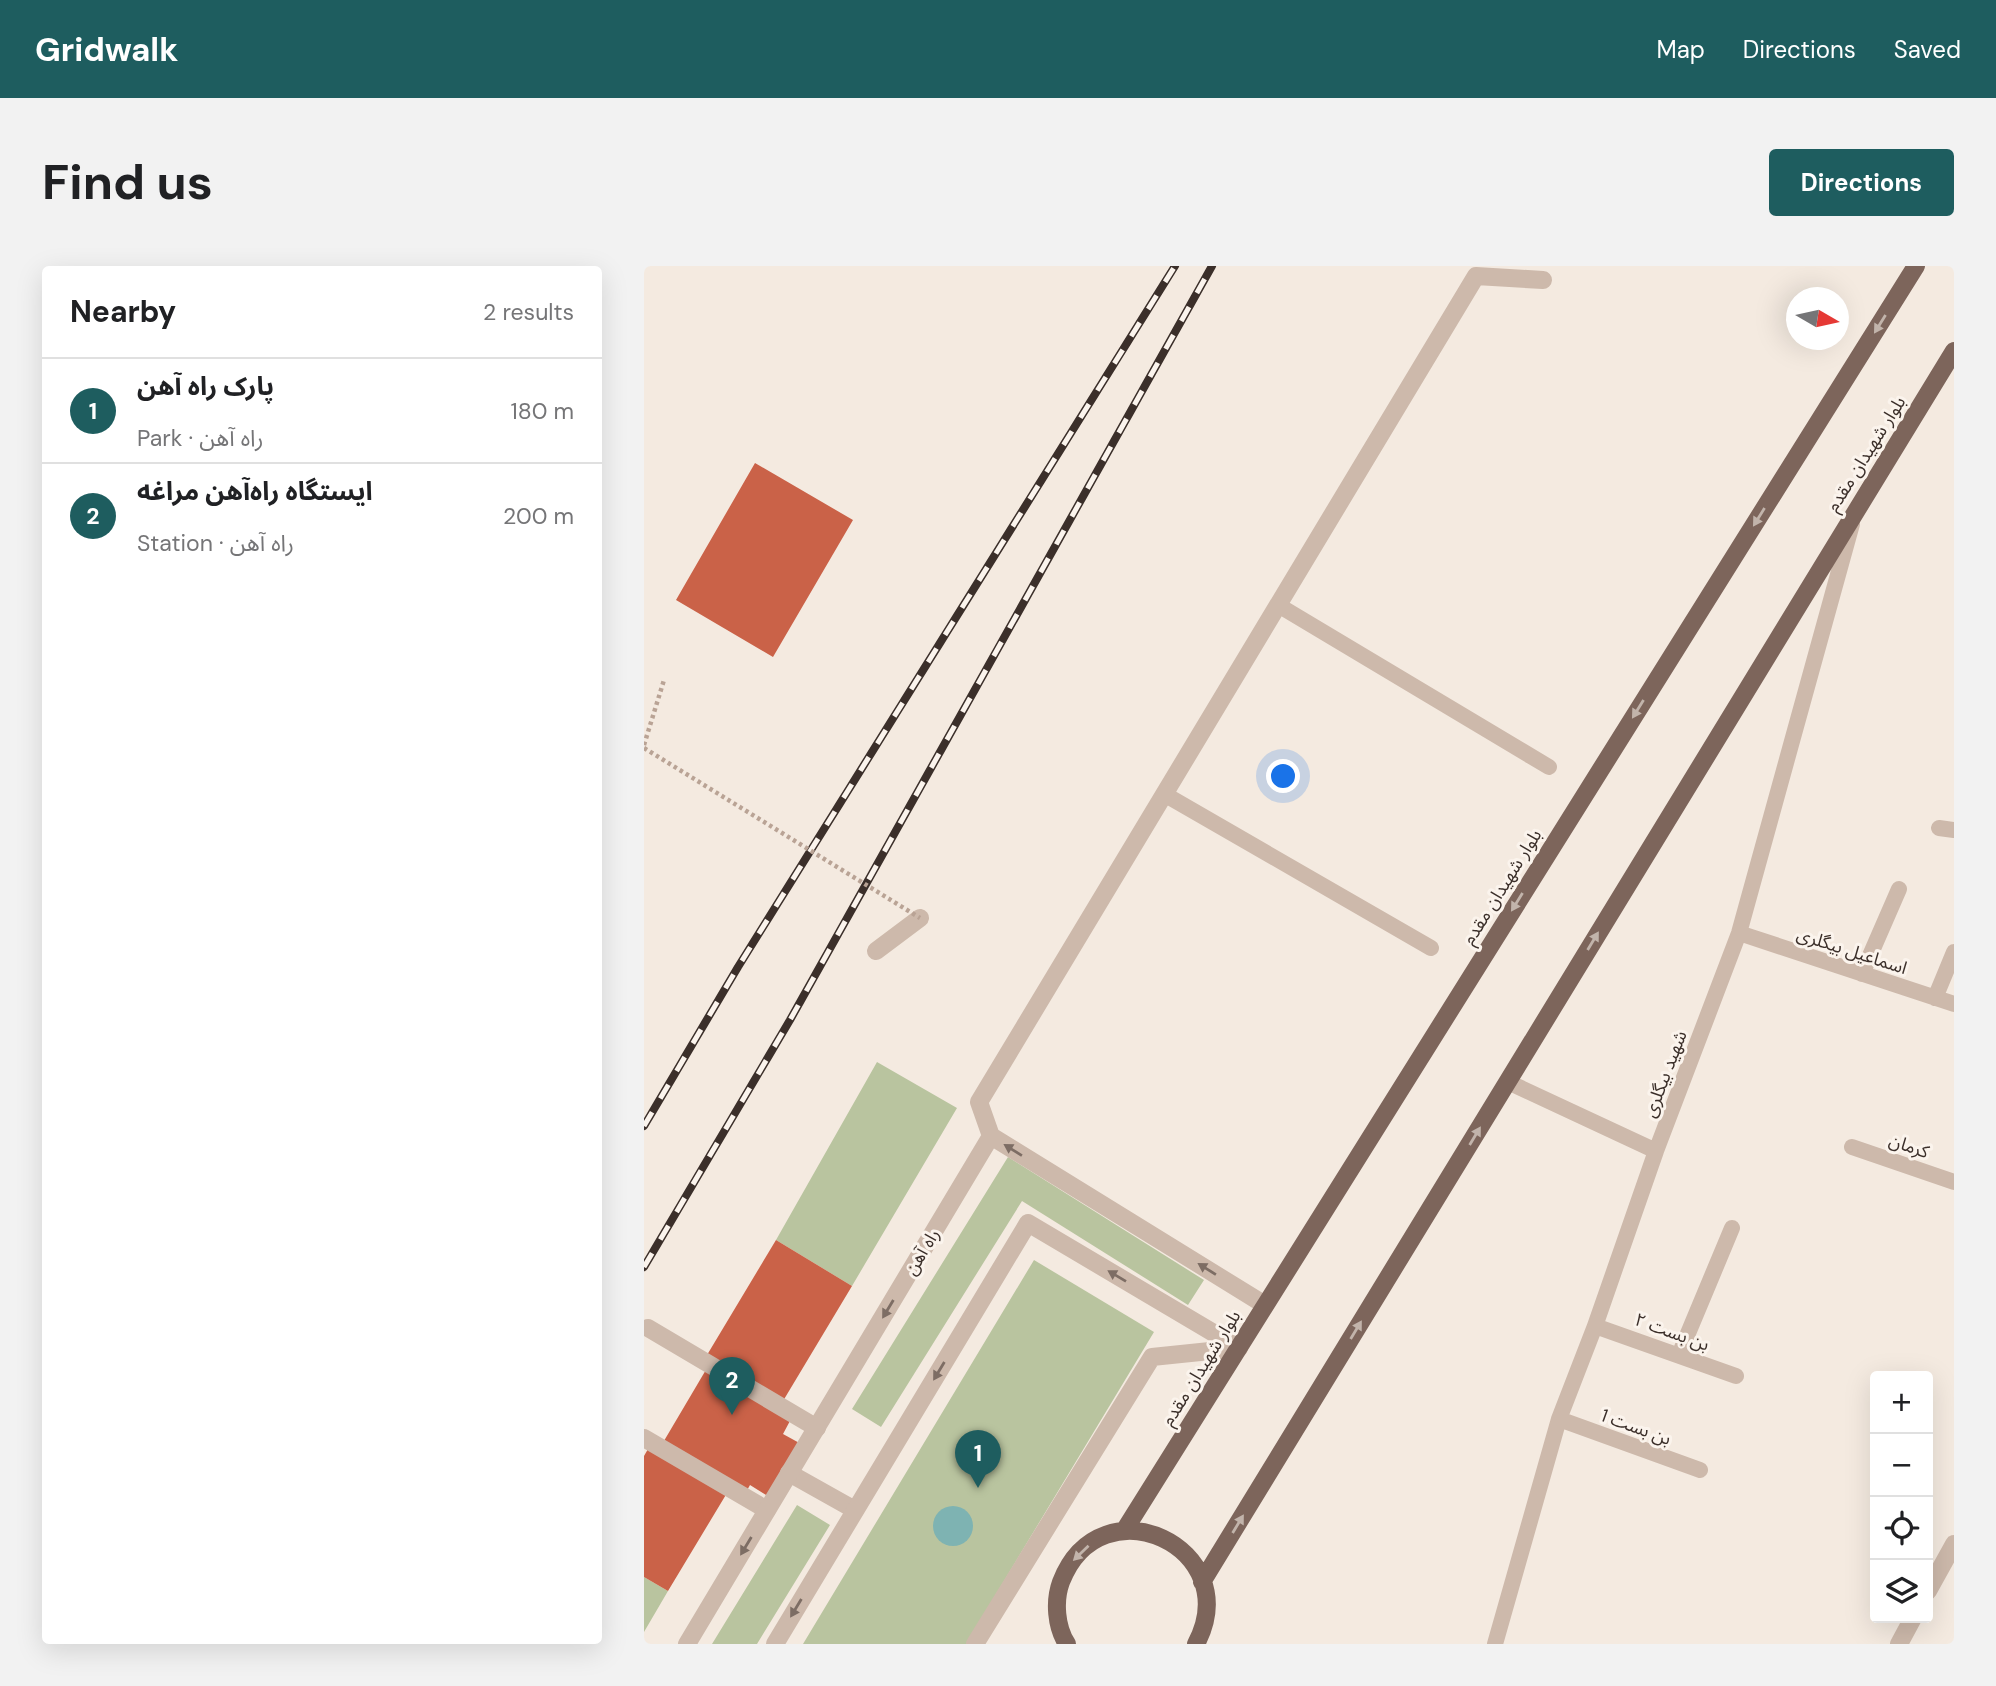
<!DOCTYPE html>
<meta charset="utf-8">
<style>
:root{--surface:#fff;--page:#f2f2f2;--text:#202124;--muted:#757577;--line:#e0e0e0;--accent:#1e5d5f}
body{margin:0;font-family:"DM Sans","Noto Sans Arabic",sans-serif;background:var(--page);color:var(--text)}
.controls{position:absolute;right:21px;bottom:21px;display:grid;overflow:hidden;border-radius:7px;box-shadow:0 7px 28px #0002}
.controls button{width:63px;height:63px;display:grid;place-items:center;padding:0;border:0;border-bottom:2px solid var(--line);background:var(--surface);color:var(--text);font:35px sans-serif}
.compass{position:absolute;left:1142px;top:21px;width:63px;height:63px;border-radius:50%;background:var(--surface);box-shadow:0 7px 28px #0002;rotate:99deg}
.you{position:absolute;left:640px;top:511px;width:24px;height:24px;margin:-18px;border:5px solid #fff;border-radius:50%;background:#1a73e8;box-shadow:0 0 0 10px #1a73e833}
.badge{display:grid;place-items:center;width:46px;height:46px;border-radius:50%;background:var(--accent);color:#fff;font-size:23px;font-weight:700}
.pin{position:absolute;translate:-50% -58px;filter:drop-shadow(0 2px 4px #0008)}
.pin::after{content:'';position:absolute;top:37px;width:24px;height:21px;background:inherit;clip-path:polygon(0 0,100% 0,50% 100%)}
.list{margin:0;padding:0;list-style:none}
h2{display:flex;justify-content:space-between;align-items:center;height:91px;margin:0;padding:0 28px;font-size:30px}
h2 small{font-size:23px;font-weight:400;color:var(--muted)}
.list li{display:grid;grid-template-columns:46px 1fr auto;gap:21px;align-items:center;box-sizing:border-box;height:105px;padding:0 28px;border-top:2px solid var(--line)}
.list b{display:block;font-size:26px;white-space:nowrap}
.list p{margin:0;font-size:23px;white-space:nowrap;color:var(--muted)}
.list em{font-size:23px;font-style:normal;color:var(--muted)}
.icon{flex:none;width:38px;height:38px;fill:none;stroke:currentColor;stroke-width:2;stroke-linecap:round;stroke-linejoin:round}
.map{position:relative;flex:none;width:1310px;height:1378px;overflow:hidden;border-radius:7px}
header{display:flex;align-items:center;gap:42px;box-sizing:border-box;height:98px;padding:0 35px;background:var(--accent);color:#fff}
header strong{font-size:33px}
nav{display:flex;gap:38px;margin-inline-start:auto;font-size:24px}
.intro{display:flex;align-items:center;justify-content:space-between;box-sizing:border-box;height:168px;padding:0 42px}
h1{margin:0;font-size:49px}
.button{padding:18px 32px;border-radius:7px;background:var(--accent);color:#fff;font-size:24px;font-weight:700}
main{display:flex;gap:42px;padding:0 42px}
aside{flex:1;background:var(--surface);border-radius:7px;box-shadow:0 7px 28px #0002}
.map>svg:first-child{display:block}
.green{fill:#b9c49f}
.water{fill:#7eb3b2}
.building{fill:#ca6248}
.lines{fill:none;stroke-linecap:round;stroke-linejoin:round}
.path{stroke:#b9a395;stroke-width:4.5;stroke-dasharray:3.5 3.5;stroke-linecap:butt}
.service{stroke:#cdb9ab;stroke-width:16}
.pedestrian{stroke:#cdb9ab;stroke-width:18}
.minor{stroke:#cdb9ab;stroke-width:18}
.tertiary{stroke:#cdb9ab;stroke-width:18}
.primary{stroke:#7d655b;stroke-width:18}
.rail-casing{stroke:#3b2f2a;stroke-width:8}
.rail{stroke:#fbf4ed;stroke-width:5;stroke-dasharray:16;stroke-linecap:butt}
.path-bridge{stroke:#b9a395;stroke-width:4.5;stroke-dasharray:3.5 3.5;stroke-linecap:butt}
.oneway{fill:#c2b4ab}
.oneway2{fill:#7d6d64}
.labels{text-anchor:middle;dominant-baseline:central;stroke-width:6;stroke-linejoin:round;paint-order:stroke}
.street-label{font-size:18px;fill:#3b2f2a;stroke:#fbf4ed}
</style>
<header>
<strong>Gridwalk</strong>
<nav><a>Map</a><a>Directions</a><a>Saved</a></nav>
</header>
<div class="intro"><h1>Find us</h1><a class="button">Directions</a></div>
<main>
<aside>
<h2>Nearby<small>2 results</small></h2>
<ul class="list">
<li><span class="badge">1</span><div><b>پارک راه آهن</b><p>Park · راه آهن</p></div><em>180 m</em></li>
<li><span class="badge">2</span><div><b>ایستگاه راه‌آهن مراغه</b><p>Station · راه آهن</p></div><em>200 m</em></li>
</ul>
</aside>
<div class="map">
<svg width="1310" height="1378" viewBox="0 0 1310 1378">
<rect width="100%" height="100%" fill="#f4eae0"/>
<path class="green" d="M233,796L313,842L208,1020L132,974Z
M364,891L560,1014L544,1039L378,935L237,1161L208,1143Z
M390,994L510,1066L322,1378H159Z
M153,1239L186,1259L113,1378H68Z
M0,1311L24,1325L0,1366Z"/>
<path class="water" d="M289 1260a20 20 0 1 1 40 0a20 20 0 1 1-40 0Z"/>
<path class="building" d="M111,197L209,254L129,391L32,334Z
M132,974L208,1020L133,1145L147,1153L139,1168L159,1179L127,1232L106,1219L97,1235L83,1227L24,1325L0,1311V1190L4,1183L14,1185L66,1097L63,1089Z"/>
<g class="lines">
<path class="path" d="M0,479L20,414"/>
<path class="service" d="M634,339L905,501
M520,528L787,682
M1295,562L1310,564
M1095,667L1310,738
M1218,708L1255,623
M1291,732L1310,686
M864,816L1012,885
M1208,881L1310,916
M951,1060L1092,1110
M1035,1089L1088,962
M915,1153L1056,1204
M851,1378L915,1153L951,1060L1012,885L1095,667L1208,258"/>
<path class="pedestrian" d="M232,685L276,652
M4,1062L173,1162
M0,1172L123,1244
M145,1207L211,1244"/>
<path class="minor" d="M347,870L335,836L832,10L899,14
M43,1378L347,870L621,1039
M131,1378L384,957L595,1082
M331,1378L508,1091L595,1082"/>
<path class="tertiary" d="M1284,1325L1310,1278
M1255,1378L1269,1352"/>
<path class="primary" d="M480,1265L1272,0
M558,1316L1310,85
M423,1378C412,1361 410,1335 417,1316C457,1213 603,1282 552,1378"/>
<g class="rail-casing">
<path id="rail" d="M0,860L94,701L531,0
M0,1001L146,754L568,0"/>
</g>
<use href="#rail" class="rail"/>
<path class="path-bridge" d="M0,482L276,652"/>
</g>
<defs><path id="oneway-solid" d="M-6-.8H1V-3.2L6.5 0L1 3.2V.8H-6Z" transform="scale(1.75)"/></defs>
<g class="oneway">
<use href="#oneway-solid" transform="translate(1236 58) rotate(122)"/>
<use href="#oneway-solid" transform="translate(1115 251) rotate(122)"/>
<use href="#oneway-solid" transform="translate(994 443) rotate(122)"/>
<use href="#oneway-solid" transform="translate(873 636) rotate(122)"/>
<use href="#oneway-solid" transform="translate(949 675) rotate(-59)"/>
<use href="#oneway-solid" transform="translate(831 870) rotate(-59)"/>
<use href="#oneway-solid" transform="translate(712 1064) rotate(-59)"/>
<use href="#oneway-solid" transform="translate(594 1258) rotate(-59)"/>
<use href="#oneway-solid" transform="translate(437 1287) rotate(136)"/>
</g>
<g class="oneway2">
<use href="#oneway-solid" transform="translate(369 884) rotate(-148)"/>
<use href="#oneway-solid" transform="translate(563 1003) rotate(-148)"/>
<use href="#oneway-solid" transform="translate(473 1010) rotate(-149)"/>
<use href="#oneway-solid" transform="translate(244 1043) rotate(121)"/>
<use href="#oneway-solid" transform="translate(295 1105) rotate(121)"/>
<use href="#oneway-solid" transform="translate(102 1280) rotate(121)"/>
<use href="#oneway-solid" transform="translate(152 1342) rotate(121)"/>
</g>
<g class="labels">
<g class="street-label">
<text transform="translate(1222 188) rotate(-58)">بلوار شهیدان مقدم</text>
<text transform="translate(858 621) rotate(-58)">بلوار شهیدان مقدم</text>
<text transform="translate(1208 685) rotate(18)">اسماعیل بیگلری</text>
<text transform="translate(1021 808) rotate(-69)">شهید بیگلری</text>
<text transform="translate(1265 880) rotate(19)">کرمان</text>
<text transform="translate(278 986) rotate(-59)">راه آهن</text>
<text transform="translate(1028 1066) rotate(20)">بن بست ۲</text>
<text transform="translate(557 1102) rotate(-58)">بلوار شهیدان مقدم</text>
<text transform="translate(992 1161) rotate(20)">بن بست 1</text>
</g>
</g>
</svg>
<div class="controls">
<button>+</button>
<button>−</button>
<button><svg class="icon" aria-label="locate" viewBox="0 0 24 24"><circle cx="12" cy="12" r="6"/><path d="M12 2v4M12 18v4M2 12h4M18 12h4"/></svg></button>
<button><svg class="icon" aria-label="layers" viewBox="0 0 24 24"><path d="M12 4l9 5-9 5-9-5zM3 14l9 5 9-5"/></svg></button>
</div>
<svg class="compass" viewBox="-18 -18 36 36"><path d="M0-13l5 13h-10z" fill="#e53935"/><path d="M0 13l5-13h-10z" fill="#757577"/></svg>
<div class="you"></div>
<div class="pin badge" style="left:334px;top:1222px">1</div>
<div class="pin badge" style="left:88px;top:1149px">2</div>
</div>
</main>
